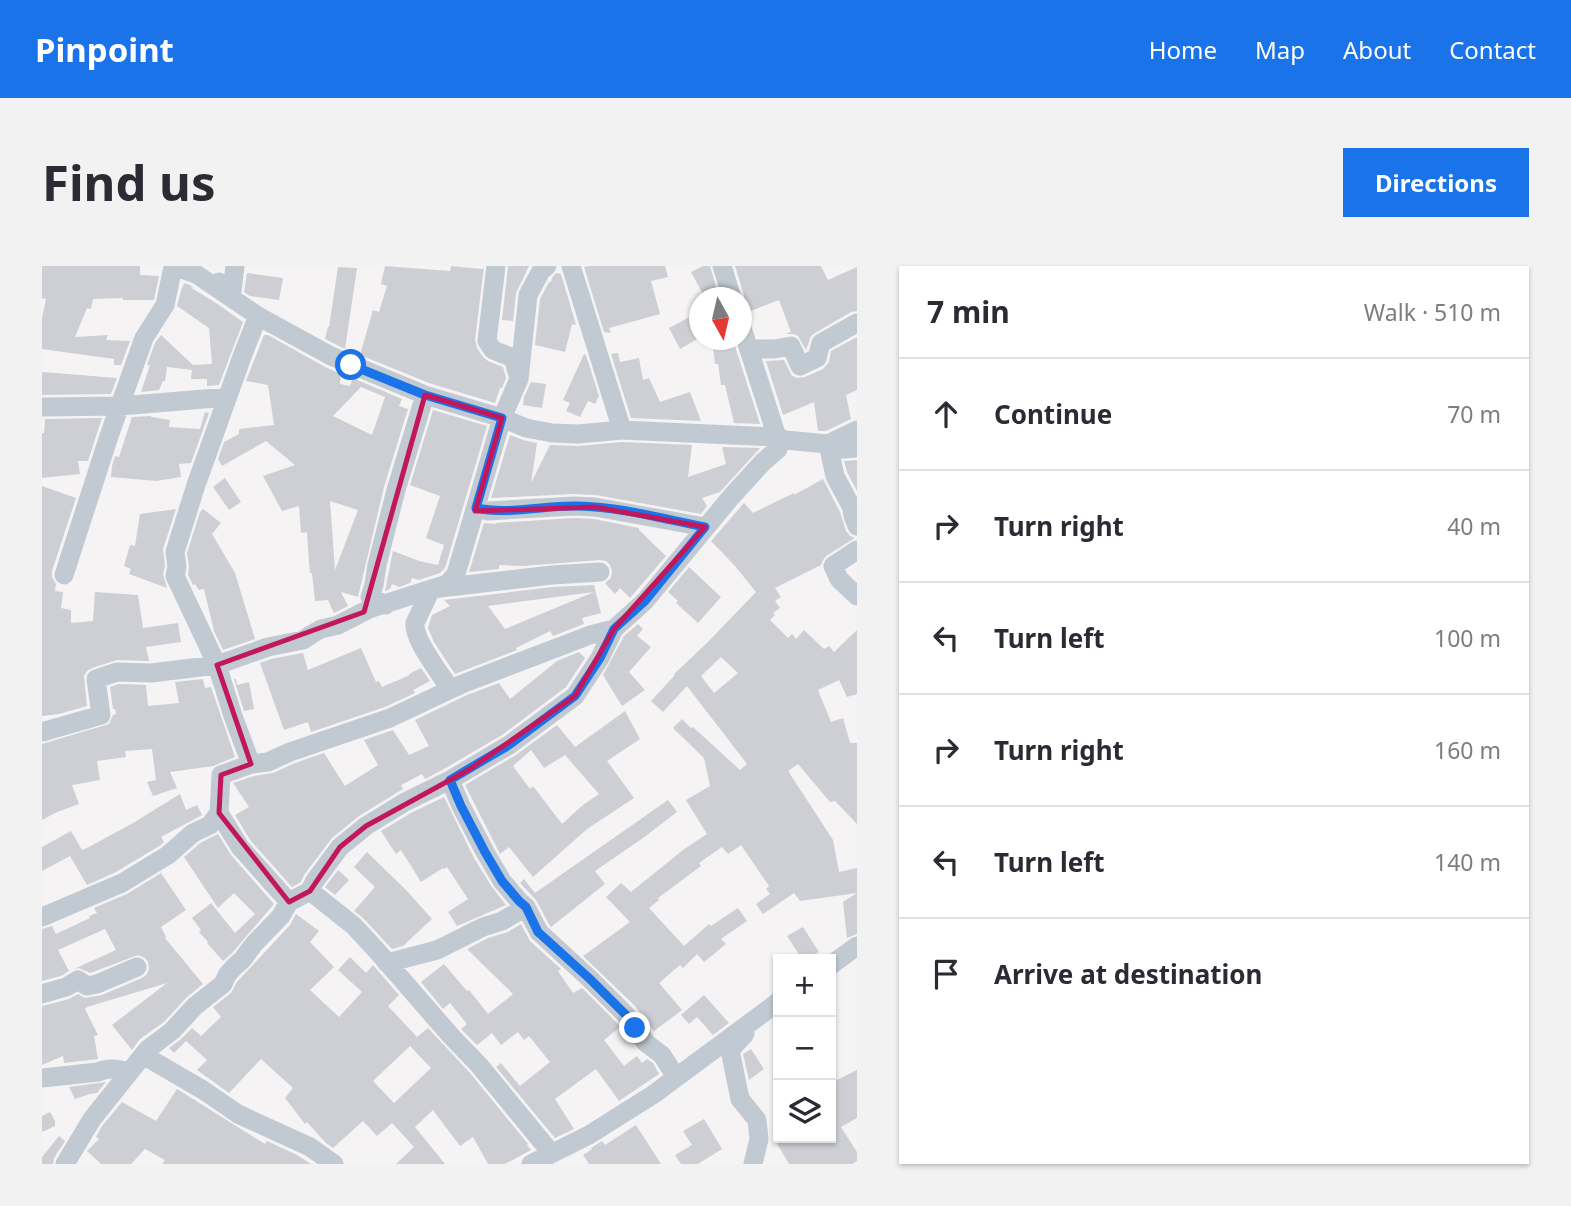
<!DOCTYPE html>
<meta charset="utf-8">
<style>
:root{--surface:#fff;--page:#f2f2f3;--text:#2b2b33;--muted:#7c7c81;--line:#e1e1e2;--accent:#1a73e8}
body{margin:0;font-family:"Noto Sans",sans-serif;background:var(--page);color:var(--text)}
.controls{position:absolute;right:21px;bottom:21px;display:grid;overflow:hidden;border-radius:0px;box-shadow:0 2px 5px #0004}
.controls button{width:63px;height:63px;display:grid;place-items:center;padding:0;border:0;border-bottom:2px solid var(--line);background:var(--surface);color:var(--text);font:35px sans-serif}
.compass{position:absolute;left:647px;top:21px;width:63px;height:63px;border-radius:50%;background:var(--surface);box-shadow:0 2px 5px #0004;rotate:172deg}
.stop{position:absolute;width:21px;height:21px;margin:-16px;border:5px solid #1a73e8;border-radius:50%;background:#fff}
.stop.end{background:#1a73e8;border-color:#fff;box-shadow:0 2px 7px #0008}
.list{margin:0;padding:0;list-style:none}
h2{display:flex;justify-content:space-between;align-items:center;height:91px;margin:0;padding:0 28px;font-size:30px}
h2 small{font-size:23px;font-weight:400;color:var(--muted)}
.list li{display:grid;grid-template-columns:46px 1fr auto;gap:21px;align-items:center;box-sizing:border-box;height:112px;padding:0 28px;border-top:2px solid var(--line)}
.list b{display:block;font-size:26px;white-space:nowrap}
.list em{font-size:23px;font-style:normal;color:var(--muted)}
.icon{flex:none;width:38px;height:38px;fill:none;stroke:currentColor;stroke-width:2;stroke-linecap:round;stroke-linejoin:round}
.map{position:relative;flex:none;width:815px;height:898px;overflow:hidden;border-radius:0px}
header{display:flex;align-items:center;gap:42px;box-sizing:border-box;height:98px;padding:0 35px;background:var(--accent);color:#fff}
header strong{font-size:33px}
nav{display:flex;gap:38px;margin-inline-start:auto;font-size:24px}
.intro{display:flex;align-items:center;justify-content:space-between;box-sizing:border-box;height:168px;padding:0 42px}
h1{margin:0;font-size:49px}
.button{padding:18px 32px;border-radius:0px;background:var(--accent);color:#fff;font-size:24px;font-weight:700}
main{display:flex;gap:42px;padding:0 42px}
aside{flex:1;background:var(--surface);border-radius:0px;box-shadow:0 2px 5px #0004}
.map>svg:first-child{display:block}
.building{fill:#cdcfd5;fill-rule:evenodd}
.lines{fill:none;stroke-linecap:round;stroke-linejoin:round}
.minor{stroke:#c1cad2;stroke-width:19}
.route{stroke:#1a73e8;stroke-width:9}
.marked{fill:none;stroke:#c2185b;stroke-width:5;stroke-linejoin:round}
</style>
<header>
<strong>Pinpoint</strong>
<nav><a>Home</a><a>Map</a><a>About</a><a>Contact</a></nav>
</header>
<div class="intro"><h1>Find us</h1><a class="button">Directions</a></div>
<main>
<div class="map">
<svg width="815" height="898" viewBox="0 0 815 898">
<rect width="100%" height="100%" fill="#f5f3f3"/>
<path class="building" d="M0,0H98V9L117,10L112,34H81V32L51,33L49,43L45,42L33,71L66,69L64,74L88,75L79,99H72V93L0,83V52L4,33L0,32Z
M343,0L408,5L409,0L441,3L442,0L433,74L435,82L441,91L446,95L461,101L464,112L460,122H458L453,137L387,117L318,89L331,44L337,46L345,20L339,18Z
M466,0H487L474,27L471,55L460,54Z
M546,0H623L626,11L609,15L618,48L567,62L569,67L562,66L542,1Z
M661,0H668L675,24L662,30L649,6Z
M693,0H779L786,14L815,1V45L809,46L773,67L769,70L764,84L756,70L752,68H744L749,66L737,34L703,47H699L702,29Z
M296,1L315,2L303,83L283,73L286,61H287Z
M205,7L241,12L237,34L208,30L202,26Z
M514,7L519,8L534,59L530,58L523,86L493,79L498,33L507,16H509L510,12Z
M142,17L148,19L152,22L148,21L174,37L201,56L177,119L165,120V113H149L150,104L125,101L123,115H121L117,124L99,126L108,99H105L113,77L119,69L151,99L170,98L167,62L135,40L139,25Z
M657,46V72L638,83L627,62Z
M222,69H226L283,101L299,108L298,118L308,120L311,112L360,133L357,140L366,143L342,221L316,331L299,326L306,340L292,347L286,334L273,335L270,307H268L267,296L265,266L259,267L257,240L240,245L221,210L253,199L224,175L180,200L176,193L182,176L197,168V163L232,159L226,119L204,115ZM319,121L343,131L330,169L291,150ZM288,235L316,244L293,304Z
M815,71V124L804,129L809,153L784,165H776L772,136L741,149L724,95L742,94L750,110L756,112L763,111L781,103L787,96L789,85Z
M670,74H691L718,158L692,157L683,119H679L676,98H673Z
M576,87L578,96L597,92L601,114L607,112L618,136L648,126L659,155L589,152L569,88Z
M542,88L544,89L557,130L553,138L546,135L538,151L524,145L528,137L521,134Z
M0,106L75,112L69,128L0,129Z
M489,116L504,118L500,142L481,139L482,131Z
M391,144L445,160L403,302L398,307L377,314L370,312L368,317L357,321L350,318L348,323L343,325L351,285L377,295L396,299L402,279L384,272L398,230L368,219Z
M163,146L167,147L149,197L137,198L139,211L114,215L69,211L70,200L73,190L77,191L90,151L109,150V151L128,154L127,161L158,163Z
M60,152L46,195H36L38,208L0,212V167H2L3,153Z
M468,169L481,174L495,177L489,217L508,179L537,180L580,176L650,179L646,211L684,198L680,181L718,182L678,226L660,232L665,240L659,248L554,229L531,228L449,232Z
M815,194V225L805,206L802,195Z
M183,212L199,236L187,244L171,221Z
M781,213L798,246L804,265L808,270L813,272L784,290L781,294L779,299L733,322L739,331L733,335L738,342L731,347L733,349L728,354L746,372L750,368L754,373L762,364L782,383L787,380L792,386L815,364V428L805,431L797,414L776,424L789,456L801,452L808,477H815V558L793,535L788,536L756,498L746,505L791,574L797,606L815,602V668L805,672L801,636L815,627L758,635L752,627L721,648L714,638L728,628L724,623L727,620L699,579L686,588L680,581L657,597L659,600L616,632L617,634L607,642L642,680L667,658L669,660L696,642L705,655L679,673L684,678L662,696L655,688L641,702L638,699L617,717L640,744L612,765L593,740L541,690L588,656L564,631L579,617L589,626L641,584L665,568L644,534L668,520L662,492L631,462L640,453L649,462L651,461L698,504L705,498L645,420L621,446L609,435L633,409L632,408L665,377L714,326L693,300L669,275L702,237L711,247L752,227V229ZM679,391L696,407L672,427L659,410Z
M0,220L34,232L10,305V311L14,318L13,325L21,326L19,342L29,344V357L51,355L53,326L96,329L101,362L136,357L139,376L104,381L107,395L75,394L50,402L45,405L42,410L45,440L17,448L0,450Z
M134,243L121,283L123,300L121,308L125,322L87,308L89,303L82,300L88,279L93,280L98,248Z
M161,243L179,257L170,268L193,307L213,373L181,384L172,365L162,323L157,324L153,318L151,319L146,309L147,300L145,287L158,246Z
M532,252L552,253L597,262V264L624,290L588,332L578,322L573,328L563,317L569,312L570,305L568,299L564,295L558,294L481,300L457,299V303L427,306L442,257L453,258L454,257Z
M647,301L679,331L656,357L634,337L636,335L626,326Z
M552,319L559,347L540,352L542,358L511,370L508,365L474,382L475,384L413,408L392,376L386,362L390,349L408,340L402,334L511,321ZM552,326L463,363L446,340Z
M596,358L601,363L595,370L609,381L587,406L603,424L580,440L561,409L582,370Z
M319,382L334,416L337,415L340,421L368,409L367,408L379,402L388,415L371,424L373,427L343,441L269,466L266,456L242,464L218,397L229,393L261,387L266,404Z
M537,386L543,392L524,421L460,469L402,503L383,513L380,508L359,519L361,523L317,550L290,572L262,609L259,616L250,621L208,574L193,549L207,541L191,517L212,510L231,507L253,497L282,487L303,520L336,499L322,474L351,464L367,489L387,480L373,454L425,429L457,417L468,433L515,395Z
M161,413L163,422L169,421L193,491L171,500L128,506L135,522L111,530L105,516L114,514L110,483L83,485L84,491L55,495L58,514L30,519L37,538L15,546L0,554V478L67,458L71,449L74,448L73,443H71L68,421L77,418L104,419L106,440L137,437L133,416Z
M192,413H194L195,419L207,416L212,443L202,445Z
M583,445L598,473L565,495L592,532L545,563L491,611L467,581L458,588L423,519L474,489L515,459L533,481ZM489,484L502,502L523,489L557,528L541,539L520,558L491,520L488,523L471,500Z
M138,528L144,544L155,539L160,549L119,571L122,576L119,579L74,606L45,619L28,590L0,605V581L29,565L40,584L45,582L91,557Z
M402,531L432,592L450,621L464,639L415,660L406,646L426,633L405,601L402,603L401,602L379,616L359,584L354,588L339,565L369,547Z
M626,534L635,546L601,572L553,605L563,618L509,661L507,658L494,634L478,617L482,613L493,627Z
M176,568L189,589L232,638L191,686L181,695L165,677L166,676L157,666L159,664L150,652L169,637L193,667L213,648L192,627L176,642L142,591L158,577Z
M325,586L365,625L390,653L361,680L350,683L321,652L312,645L333,621L312,601Z
M296,604L307,614L293,629L283,621Z
M119,607L144,644L119,661L124,671L123,672L161,718L144,732L122,756L98,773L90,784L70,759L125,717L45,741L43,743L56,769L52,770L56,793L22,797L21,790L0,799V740L27,733L36,728L43,732L60,729L100,712L105,708L107,702L106,696L103,692L96,689L51,706L48,707L37,702L32,703L74,684L63,663L16,684L27,705L19,710L0,715V663L10,660L14,668L48,652L47,650L55,647L52,642L85,628Z
M254,648L277,665L268,676L292,701L268,724L297,751L320,726L296,704L308,691L324,707L331,699L357,729L346,740L375,771L386,762L428,807L486,878L485,879L489,884L463,898H446L431,871L418,880L391,844L373,861L403,898H354L372,881L350,857L335,870L321,855L291,882L284,877L265,856L263,858L243,832L251,822L219,793L187,827L155,804L165,794L144,775L132,787L127,782L139,773L150,762L159,770L179,751L171,741L189,727L195,716L248,659ZM368,780L389,802L352,837L331,815Z
M479,658L488,675L519,703L516,705L531,727L540,722L575,757L578,761L562,774L582,800L595,790L600,797L605,793L611,797L617,808L577,835L554,803L513,833L532,863L513,872L454,801L459,797L478,820L508,796L487,770L482,774L476,766L459,779L450,767L435,779L419,763L425,758L408,737L401,743L379,716L402,698L425,725L427,724L446,748L471,728L425,683L446,672L466,666Z
M761,661L777,686L766,693H760L745,670Z
M662,729L687,757L671,769L655,751L647,758L639,749Z
M709,783L722,803L707,814L701,788Z
M815,804V852L799,861L815,886V895L810,898H747L732,872H789V817Z
M64,816L55,827L48,828L33,833L27,821Z
M135,823L223,878L225,875L255,889L269,898H120L123,894L103,883L89,898H59L45,885L57,873L54,871L60,860L80,836L114,855Z
M8,846L13,855V860L0,866V850Z
M662,853L680,883L656,898H639L633,889L650,879L641,865Z
M594,859L619,898H547L541,889L550,883L549,882L560,875L563,879Z
M17,870L23,875L12,892L11,898H0V891Z"/>
<g class="lines">
<path class="minor" d="M131,0L154,8L216,50L289,90L383,129L460,152L484,162L510,167L536,168L580,164L735,171L743,174L786,178L790,184L815,182
M454,0L445,75L451,84L471,92L476,109
M529,0L580,164
M680,0L690,32
M177,16L190,25L193,0
M708,83H732L749,80L758,100L775,92L779,77L815,57
M0,141L78,140L186,131
M815,164L786,178L793,210L810,242L811,250L815,260
M434,242L446,245L532,240L553,241L663,261
M815,284L791,300L797,313L815,330
M22,309L67,170L102,72L123,39L131,1
M344,339L328,331L332,319L335,299L354,224L383,129
M408,423C399,408 371,374 373,357L389,323L405,318L414,308L460,152L477,113L486,29L499,5L505,0
M0,466L59,449L54,413L75,406L109,407L175,399L226,381L261,374L270,368L279,363L296,359L327,343L389,323L510,309L558,306
M209,498L191,450L175,399L133,310L135,301L133,286L154,219L201,88L216,50
M408,514L419,540L443,586L460,615L477,635L484,641L497,666L548,713L584,749L604,777L620,789L634,811
M177,547L198,581L247,636
M268,625L312,660L336,686L409,770L437,799L510,888
M0,651L80,617L126,589L151,567L168,559L177,547L179,509L209,498L226,496L248,486L348,452L420,418L522,379L548,369L572,363
M345,697L395,684L441,661L460,655L484,641
M789,699L815,680
M0,728L24,721L36,714L45,720L55,718L95,701
M703,768L688,784L698,833L715,854L717,873L711,898
M101,789L161,824L196,848L268,881L292,898
M0,812L56,806C68,801 75,803 87,806
M23,898L50,853L106,783L130,765L153,740L181,718L185,709L192,701L200,694L212,678L239,650L247,636L268,625L272,616L298,581L324,560L363,536L408,514L467,479L533,430L558,392L572,363L603,335L689,231L721,196L736,183L735,171L699,59
M489,898L547,869L612,828L736,736"/>
</g>
<g class="lines">
<path class="route" d="M309,99L383,129L460,152L434,242C468,249 502,239 536,240C579,241 622,253 663,261L603,335L572,363L558,392L533,430L467,479L408,514L419,540L443,586L460,615L477,635L484,641L496,666L548,713L584,749L593,762"/>
</g>
<path class="marked" d="M383,129L460,152L433,245L553,241L663,261L572,363L533,430L428,503L324,560L298,581L268,625L247,636L177,547L179,509L209,498L175,399L322,346Z"/>
</svg>
<div class="controls">
<button>+</button>
<button>−</button>
<button><svg class="icon" aria-label="layers" viewBox="0 0 24 24"><path d="M12 4l9 5-9 5-9-5zM3 14l9 5 9-5"/></svg></button>
</div>
<svg class="compass" viewBox="-18 -18 36 36"><path d="M0-13l5 13h-10z" fill="#e53935"/><path d="M0 13l5-13h-10z" fill="#7c7c81"/></svg>
<div class="stop" style="left:309px;top:99px"></div>
<div class="stop end" style="left:593px;top:762px"></div>
</div>
<aside>
<h2>7 min<small>Walk · 510 m</small></h2>
<ul class="list">
<li><svg class="icon" aria-label="ahead" viewBox="0 0 24 24"><path d="M12 20V5M6 11l6-6 6 6"/></svg><div><b>Continue</b></div><em>70 m</em></li>
<li><svg class="icon" aria-label="right" viewBox="0 0 24 24"><path d="M7 20v-9h11M14 6l5 5-5 5"/></svg><div><b>Turn right</b></div><em>40 m</em></li>
<li><svg class="icon" aria-label="left" viewBox="0 0 24 24"><path d="M17 20v-9H6M10 6l-5 5 5 5"/></svg><div><b>Turn left</b></div><em>100 m</em></li>
<li><svg class="icon" aria-label="right" viewBox="0 0 24 24"><path d="M7 20v-9h11M14 6l5 5-5 5"/></svg><div><b>Turn right</b></div><em>160 m</em></li>
<li><svg class="icon" aria-label="left" viewBox="0 0 24 24"><path d="M17 20v-9H6M10 6l-5 5 5 5"/></svg><div><b>Turn left</b></div><em>140 m</em></li>
<li><svg class="icon" aria-label="arrive" viewBox="0 0 24 24"><path d="M6 21V4h12l-3 4 3 4H6"/></svg><div><b>Arrive at destination</b></div></li>
</ul>
</aside>
</main>
